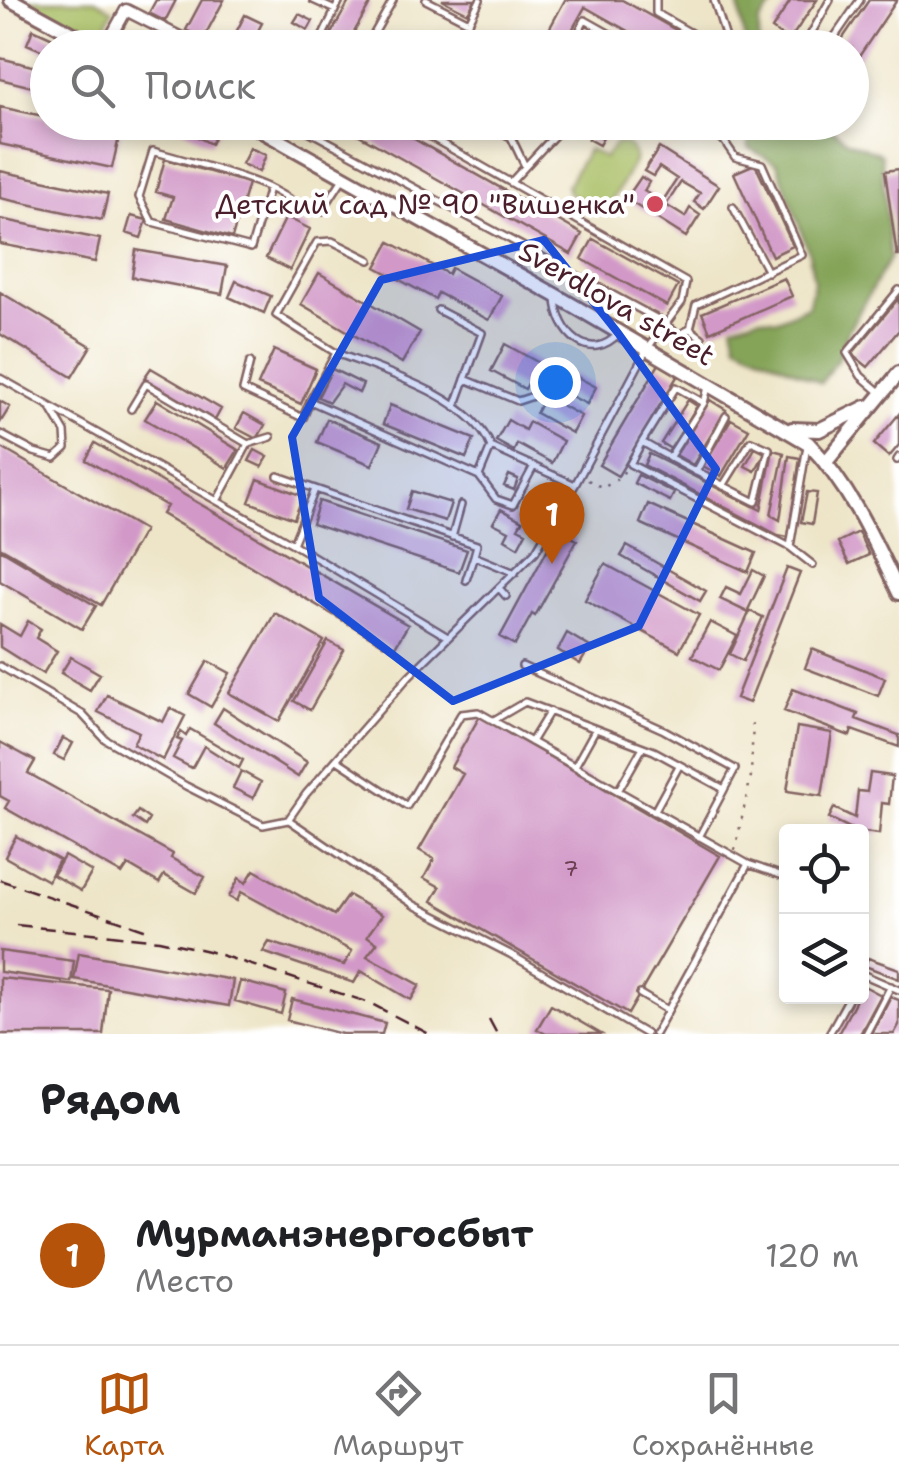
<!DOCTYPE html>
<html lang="ru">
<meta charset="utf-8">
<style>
:root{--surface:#fff;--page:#f6f6f6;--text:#202124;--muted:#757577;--line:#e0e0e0;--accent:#b45309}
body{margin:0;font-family:"Shantell Sans",sans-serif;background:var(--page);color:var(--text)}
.controls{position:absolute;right:30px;bottom:30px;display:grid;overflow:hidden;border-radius:10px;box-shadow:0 5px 15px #0003}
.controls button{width:90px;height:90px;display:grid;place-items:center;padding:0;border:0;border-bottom:2px solid var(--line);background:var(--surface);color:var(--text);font:50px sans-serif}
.you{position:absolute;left:555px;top:382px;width:35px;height:35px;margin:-25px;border:8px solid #fff;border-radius:50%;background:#1a73e8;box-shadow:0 0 0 15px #1a73e833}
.badge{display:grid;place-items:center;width:65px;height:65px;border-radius:50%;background:var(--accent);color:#fff;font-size:32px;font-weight:700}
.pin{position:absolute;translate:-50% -82px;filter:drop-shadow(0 2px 5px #0008)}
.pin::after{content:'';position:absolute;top:52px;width:35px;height:30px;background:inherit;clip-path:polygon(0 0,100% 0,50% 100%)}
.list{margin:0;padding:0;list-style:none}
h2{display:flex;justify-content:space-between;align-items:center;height:130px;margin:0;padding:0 40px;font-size:42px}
h2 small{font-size:32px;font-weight:400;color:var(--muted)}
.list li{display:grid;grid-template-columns:65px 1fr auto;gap:30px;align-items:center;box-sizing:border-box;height:180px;padding:0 40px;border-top:2px solid var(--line)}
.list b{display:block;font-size:38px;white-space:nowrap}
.list p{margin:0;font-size:32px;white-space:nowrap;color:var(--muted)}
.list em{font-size:32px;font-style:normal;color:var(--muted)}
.icon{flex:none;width:55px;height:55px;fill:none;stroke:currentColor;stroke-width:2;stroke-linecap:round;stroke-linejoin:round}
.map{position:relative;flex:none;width:899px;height:1034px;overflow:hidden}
.search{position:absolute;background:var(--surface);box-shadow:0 5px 15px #0003;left:30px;right:30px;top:30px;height:110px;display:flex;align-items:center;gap:25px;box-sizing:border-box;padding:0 35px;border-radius:55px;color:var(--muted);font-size:38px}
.sheet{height:310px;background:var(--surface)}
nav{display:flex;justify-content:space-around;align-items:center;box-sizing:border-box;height:140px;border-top:2px solid var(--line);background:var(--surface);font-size:28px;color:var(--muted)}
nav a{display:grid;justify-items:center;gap:5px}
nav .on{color:var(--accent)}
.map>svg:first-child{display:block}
.green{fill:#a7bd62;stroke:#786e46;stroke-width:2.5}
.forest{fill:#85a458;stroke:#686242;stroke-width:2.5}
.building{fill:#d299c8}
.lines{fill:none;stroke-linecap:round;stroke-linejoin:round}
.service-casing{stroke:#836462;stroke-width:10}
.minor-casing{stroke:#836462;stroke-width:15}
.tertiary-casing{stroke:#836462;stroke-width:18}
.path{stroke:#836462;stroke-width:2.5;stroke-dasharray:2.5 8;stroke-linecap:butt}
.service{stroke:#fff;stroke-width:5}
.minor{stroke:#fff;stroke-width:10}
.tertiary{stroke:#fff;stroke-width:12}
.rail{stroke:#4a1f2b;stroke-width:2.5;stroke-dasharray:15 8;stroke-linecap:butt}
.marked{fill:#1d4ed8;fill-opacity:0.2;stroke:#1d4ed8;stroke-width:8;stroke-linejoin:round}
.poi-dot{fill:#d1495b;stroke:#fff;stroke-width:4}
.labels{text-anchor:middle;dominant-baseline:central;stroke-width:8;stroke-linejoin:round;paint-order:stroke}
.number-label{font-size:22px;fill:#6c3e52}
.poi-label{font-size:28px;fill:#4a1f2b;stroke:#fff;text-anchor:end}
.street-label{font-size:28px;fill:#4a1f2b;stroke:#fff}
</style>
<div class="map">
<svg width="899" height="1034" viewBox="0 0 899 1034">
<rect width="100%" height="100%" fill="#fff"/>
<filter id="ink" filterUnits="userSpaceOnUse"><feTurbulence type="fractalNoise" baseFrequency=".01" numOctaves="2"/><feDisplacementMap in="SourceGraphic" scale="20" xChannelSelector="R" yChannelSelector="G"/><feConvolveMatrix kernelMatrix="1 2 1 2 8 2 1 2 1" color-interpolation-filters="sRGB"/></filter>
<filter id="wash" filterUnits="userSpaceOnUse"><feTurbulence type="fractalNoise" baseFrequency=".0048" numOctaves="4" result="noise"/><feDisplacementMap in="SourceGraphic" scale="40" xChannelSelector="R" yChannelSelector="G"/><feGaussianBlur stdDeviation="2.25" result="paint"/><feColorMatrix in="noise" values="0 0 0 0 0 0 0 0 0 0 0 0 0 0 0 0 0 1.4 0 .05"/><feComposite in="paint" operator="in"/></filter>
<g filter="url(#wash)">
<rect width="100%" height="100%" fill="#eee5c8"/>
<path class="green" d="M25,0H95L113,10L102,33L91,36L29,5Z
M161,34L185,47H130L133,41Z
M616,143C628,143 636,150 634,162L608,208L598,211L569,193L567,185L588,149L604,158Z"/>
<path class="forest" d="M740,0H778L759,22V47H746L739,7Z
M749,123H824L847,141L881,154L890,258L849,329L839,357L821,383L737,344L733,325L759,317L778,320L808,306L814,282L809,253L777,164L749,148Z"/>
<g id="blocks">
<path class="building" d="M156,0H176L165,21L149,13Z
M202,0H224L203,39L186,30Z
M350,0H363L370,4L345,48H323Z
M442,0H475L468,13Z
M565,0H622L708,48H658L585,7L562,48H539Z
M791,0H817L789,41L772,29Z
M869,0H897L852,67V48H836Z
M299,14L313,21L308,30L294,22Z
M245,15L262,23L249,48H228Z
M33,29L75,48H48V53L27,44Z
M285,35L301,43L298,48H278Z
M0,58L48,70V91L0,79Z
M0,107L48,117V122H72L120,133L112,168L0,144Z
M170,122H210L219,127L211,144Z
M336,122H384L582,234L571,254Z
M721,122H745L741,132Z
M592,132L603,138L599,145L588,139Z
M250,148L266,155L259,172L242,164Z
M659,148L719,186L704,209L694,202L700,193L681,182L666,205L685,217L690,208L700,215L686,237L626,199L641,177L649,182L644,191L662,202L677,179L659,167L653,176L644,171Z
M165,159L248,183L232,238L166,219L173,197L156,192Z
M755,164L793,246L772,256L734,173Z
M899,169V256H897L885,171Z
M0,171L108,194L102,220L0,198Z
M131,216L147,220L141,238L126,233Z
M286,217L310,229L290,270L266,258Z
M0,219L100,239L95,262L0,244Z
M593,239L678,286L667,306L582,259Z
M390,242L448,274L451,268L502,296L489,320L438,293L435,299L376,267Z
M136,250L227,266L222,294L132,277Z
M319,273L420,332L402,363L301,304Z
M784,278L792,296L710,332L702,313Z
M236,281L271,296L264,313L229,297Z
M0,292L91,346L72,377L0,334Z
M899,298V330L868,367L852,354Z
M505,344L539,363L525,389L491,371Z
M274,350L316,369L301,404L258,385Z
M659,364L678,375L618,476L599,465Z
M151,368L221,409L215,420L144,378Z
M332,369L363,384L359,393L342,384L329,402L318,397Z
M572,374L596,387L587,404L563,392Z
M545,396L581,416L572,433L536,413Z
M157,400L238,450L227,468L145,419Z
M688,400L697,406L671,449L661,443Z
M710,400L726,410L693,465L676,455Z
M0,401L10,407L0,423Z
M390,405L474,439L466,458L383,424Z
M244,413L265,425L257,439L236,428Z
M899,414V445L889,457L874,444Z
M327,419L382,442L372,465L317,442Z
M731,419L749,429L721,476L703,466Z
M508,420L525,430L529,422L563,441L552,463L517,444L514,451L496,441Z
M95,443L408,625L393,650L162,514L167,506L86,460Z
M0,447L144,530L101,605L0,547Z
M755,448L765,453L755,471L745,466Z
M255,450L268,457L262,467L249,461Z
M773,450L784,453L771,515L780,520L789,456L800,458L788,537L778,535L644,465L649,454L761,510Z
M509,475L518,479L514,490L504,486Z
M638,475L674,493L670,501L634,483Z
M258,479L303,496L294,519L249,502Z
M412,491L451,503L445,521L406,509Z
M807,492L817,493L812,524L801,522Z
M319,501L467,550L459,572L312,524Z
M648,504L756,553L748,572L640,523Z
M501,509L522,521L518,528L526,532L518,547L505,539L509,531L493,523Z
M558,530L577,540L535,616L532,614L515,645L500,637Z
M858,532L869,555L849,564L838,542Z
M627,546L706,591L700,601L621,556Z
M0,549L96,606L82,629L0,581Z
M605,564L699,615L679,651L585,600Z
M787,568L800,573L749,703L736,698Z
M753,570L764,576L747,612L720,599L726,587L741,594Z
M750,611L763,617L743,661L730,654Z
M275,613L324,641L279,721L229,693Z
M28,621L41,629L36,638L57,651L43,674L0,647V624L20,636Z
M710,622L737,636L719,670L692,656Z
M567,633L590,647L580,664L558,650Z
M328,641L344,650L310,710L294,701Z
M812,649L885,678L878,696L805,668Z
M71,657L100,674L90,690L61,673Z
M208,661L230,673L211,707L189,694Z
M793,689L858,714L856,719L899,735V747L852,730L850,736L784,711Z
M107,695L163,722L170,708L185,716L163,760L133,744L139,732L98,712Z
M223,708L307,762L298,777L214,723Z
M480,716L720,856L628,1014L432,901L440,887L424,878L434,859L419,850L463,774L451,767Z
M797,727L832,733L822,796L787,791Z
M190,729L243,760L239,768L204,746L192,768L173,758L182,741L177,739L181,732L186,736Z
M63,738L73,743L64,760L54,755Z
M0,742L35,761L28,773L173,854L171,858L205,877L196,893L164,875L159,883L128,865L122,874L5,808L9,801L0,796Z
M241,771L261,782L253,798L233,788Z
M870,773L892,776L889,804L882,803L879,834L856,831L829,818L834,808L855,818L858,791L867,792Z
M138,811L149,819L145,826L133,818Z
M16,836L59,860L48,881L5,857Z
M64,856L92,872L81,891L53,875Z
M254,870L334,915L348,895L382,915L367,936L377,943L367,956L420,985L411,1000L361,971L354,983L263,952L269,942L344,965L352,951L241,892L237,901L229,897L239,878L246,883Z
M0,951L74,961L71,982L0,972Z
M79,953L233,980L229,1006L74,979Z
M868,958L899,969V979L865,966Z
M0,978L108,989L103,1034H0Z
M240,981L286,993L281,1014L235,1001Z
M864,986L881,995L860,1034H838L858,996H862Z
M891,997L899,1000V1025L894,1034H872Z
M292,999L385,1023L382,1034H342L287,1020Z
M551,1005L601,1034H546L537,1029Z"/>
</g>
</g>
<g filter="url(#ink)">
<use href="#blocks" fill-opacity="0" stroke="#836462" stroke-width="2.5"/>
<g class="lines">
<g class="service-casing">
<path id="service" d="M313,0L335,10
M426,0L469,22L480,0
M656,0V13L717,48
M714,0L729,48
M317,48L340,0
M366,48L393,0
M570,48L585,20L635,48
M803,48L830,0
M827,48L860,0
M292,122L665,323L678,335L690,329L696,305L802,255L762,164L735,157L724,141L709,132
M477,122L511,137L525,166
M512,181L567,122
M269,188L251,248L152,222L139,197L153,151C190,162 229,171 265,186C284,194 301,210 322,211L344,177
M733,207L768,272
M370,260L332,241L317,242L276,315L336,353L310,401L479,476L491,447L575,485
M556,298C557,333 590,365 619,333
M438,310L482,333L455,407
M690,329L702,338
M336,353C383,371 472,397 491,447
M250,362L243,390L303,418L310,401
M0,378L293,544L446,636
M465,379L518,401L533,396L547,369L564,378
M882,394L861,376L847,353L899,290
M704,403L676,387L642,442C679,464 718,483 756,502L769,449L751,441L723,486
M131,409L146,384L248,444
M0,434L34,452L55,458L66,448L65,432L52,410
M642,442L630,464L790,547L813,565
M669,458L704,403L708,387
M897,460L899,457
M696,472L726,416
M278,476L477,545L474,556
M479,476L496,499L513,505L534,466
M217,501L248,444L271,437
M452,537L461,505
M293,544L314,492
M790,547L807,446
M466,580L474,556L515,573
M499,588L506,596
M0,666L82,714L105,739L186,786L263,825L288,820L306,794L409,676L535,552L575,485L647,349L682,302L686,282L404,122
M522,666L664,730L735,769L699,837
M494,720L525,702L654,751L724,789
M531,742L550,711
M337,760L407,806L461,714L478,712L748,864L786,877
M575,766L595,730
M618,791L643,747
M654,812L679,766
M289,820L414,905L510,954L646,1034
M862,974L899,990
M640,994L667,1010
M655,1034L748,864
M829,1034L850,996
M866,1034L891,986"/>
</g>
<g class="minor-casing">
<path id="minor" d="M105,48L126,10L201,48"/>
</g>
<g class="tertiary-casing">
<path id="tertiary" d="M11,0L99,48
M246,122L555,295L808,443C849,485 874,540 899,593
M792,429L819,430L866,407
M826,462L899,373"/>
</g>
<path class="path" d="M588,480L603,488L619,478L626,469
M735,850L751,776L753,718"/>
<use href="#service" class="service"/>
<use href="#minor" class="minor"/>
<use href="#tertiary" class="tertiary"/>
<path class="rail" d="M0,880L147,930
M16,925L159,940L208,951L370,1003L429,1034
M489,1019L497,1034"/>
</g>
</g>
<path class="marked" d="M544,240L618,333L716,469L639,626L453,701L319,598L292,437L381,280Z"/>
<circle class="poi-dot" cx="655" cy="204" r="10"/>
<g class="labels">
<g class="number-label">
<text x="571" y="868">7</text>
</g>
<g class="poi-label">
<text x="635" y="204">Детский сад № 90 "Вишенка"</text>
</g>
<g class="street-label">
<text transform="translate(617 303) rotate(30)">Sverdlova street</text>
</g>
</g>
</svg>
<div class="controls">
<button><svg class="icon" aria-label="locate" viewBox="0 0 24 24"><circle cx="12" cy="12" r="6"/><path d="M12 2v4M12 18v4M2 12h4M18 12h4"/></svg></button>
<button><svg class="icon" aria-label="layers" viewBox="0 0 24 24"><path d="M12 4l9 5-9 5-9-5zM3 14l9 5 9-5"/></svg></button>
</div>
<div class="you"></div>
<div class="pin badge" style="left:552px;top:564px">1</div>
<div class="search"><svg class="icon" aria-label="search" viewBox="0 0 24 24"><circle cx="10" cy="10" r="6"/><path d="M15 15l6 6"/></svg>Поиск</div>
</div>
<section class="sheet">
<h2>Рядом<small></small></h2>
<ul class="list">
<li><span class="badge">1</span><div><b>Мурманэнергосбыт</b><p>Место</p></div><em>120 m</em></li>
</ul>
</section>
<nav>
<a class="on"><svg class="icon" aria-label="map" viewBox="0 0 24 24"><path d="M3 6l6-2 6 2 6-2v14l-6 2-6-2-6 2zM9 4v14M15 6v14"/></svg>Карта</a>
<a><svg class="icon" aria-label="directions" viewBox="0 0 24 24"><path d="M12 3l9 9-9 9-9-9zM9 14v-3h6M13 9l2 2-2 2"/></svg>Маршрут</a>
<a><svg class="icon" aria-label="saved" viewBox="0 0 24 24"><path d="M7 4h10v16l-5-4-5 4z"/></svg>Сохранённые</a>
</nav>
